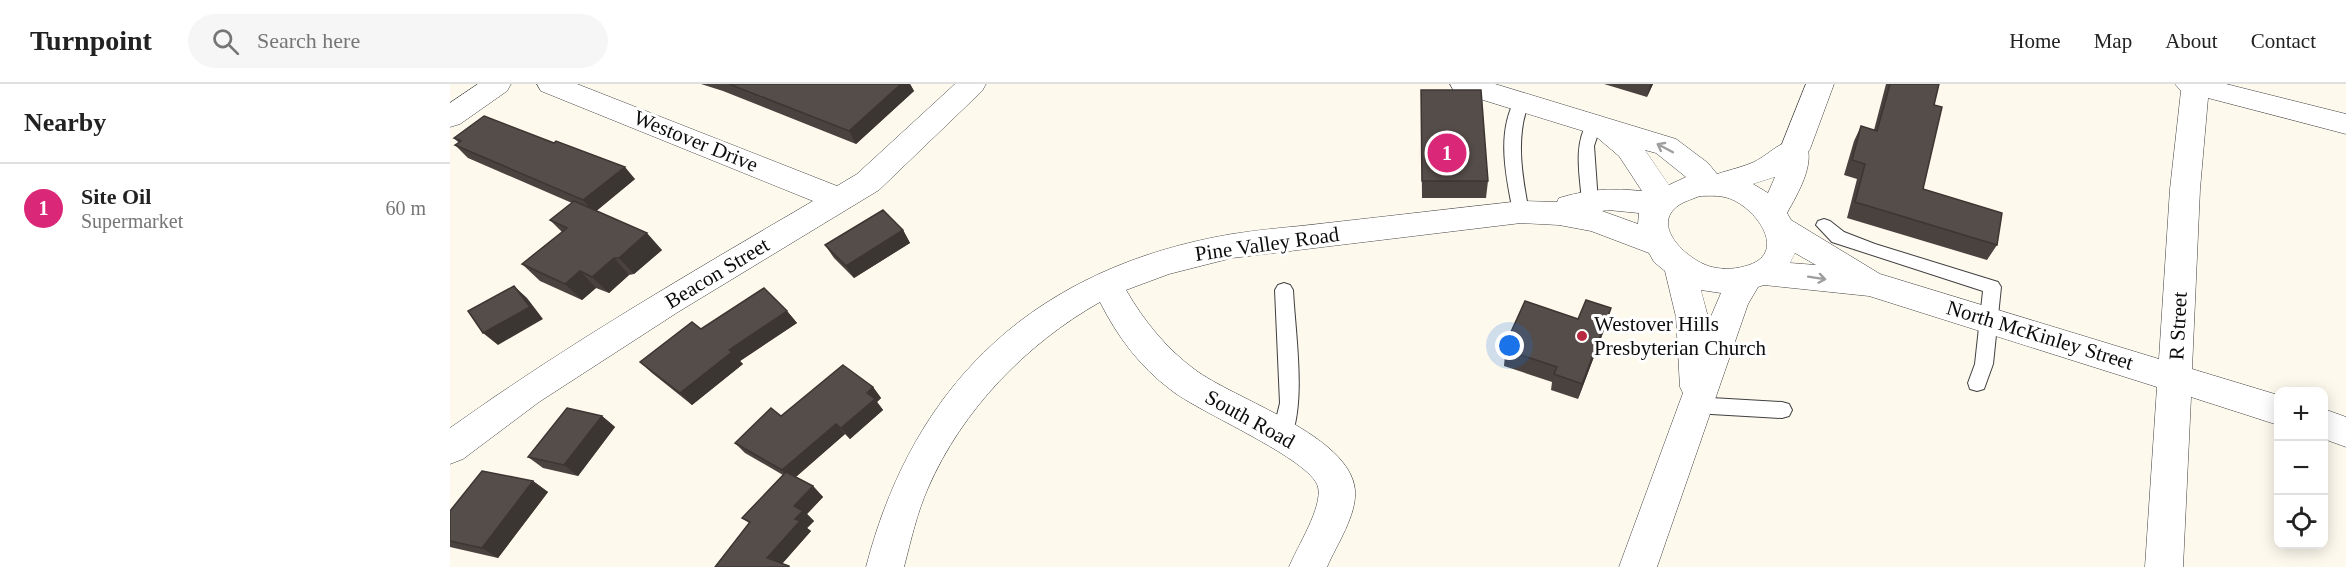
<!DOCTYPE html>
<meta charset="utf-8">
<style>
:root{--surface:#fff;--page:#f6f6f6;--text:#222;--muted:#767676;--line:#e0e0e0;--accent:#db2777}
body{margin:0;font-family:Georgia,serif;background:var(--page);color:var(--text)}
.controls{position:absolute;right:18px;bottom:18px;display:grid;overflow:hidden;border-radius:12px;box-shadow:0 3px 15px #0003}
.controls button{width:54px;height:54px;display:grid;place-items:center;padding:0;border:0;border-bottom:2px solid var(--line);background:var(--surface);color:var(--text);font:30px sans-serif}
.you{position:absolute;left:1060px;top:262px;width:21px;height:21px;margin:-15px;border:4px solid #fff;border-radius:50%;background:#1a73e8;box-shadow:0 0 0 9px #1a73e833}
.badge{display:grid;place-items:center;width:39px;height:39px;border-radius:50%;background:var(--accent);color:#fff;font-size:20px;font-weight:700}
.pin{position:absolute;translate:-50% -50%;border:3px solid #fff;box-shadow:0 2px 6px #0006}
.list{margin:0;padding:0;list-style:none}
h2{display:flex;justify-content:space-between;align-items:center;height:78px;margin:0;padding:0 24px;font-size:26px}
h2 small{font-size:20px;font-weight:400;color:var(--muted)}
.list li{display:grid;grid-template-columns:39px 1fr auto;gap:18px;align-items:center;box-sizing:border-box;height:90px;padding:0 24px;border-top:2px solid var(--line)}
.list b{display:block;font-size:22px;white-space:nowrap}
.list p{margin:0;font-size:20px;white-space:nowrap;color:var(--muted)}
.list em{font-size:20px;font-style:normal;color:var(--muted)}
.icon{flex:none;width:33px;height:33px;fill:none;stroke:currentColor;stroke-width:2;stroke-linecap:round;stroke-linejoin:round}
.map{position:relative;flex:none;width:1896px;height:483px;overflow:hidden}
header{display:flex;align-items:center;gap:36px;box-sizing:border-box;height:84px;padding:0 30px;background:var(--surface);border-bottom:2px solid var(--line)}
header strong{font-size:28px}
nav{display:flex;gap:33px;margin-inline-start:auto;font-size:21px}
.search{width:420px;height:54px;background:var(--page);display:flex;align-items:center;gap:15px;box-sizing:border-box;padding:0 21px;border-radius:33px;color:var(--muted);font-size:22px}
main{display:flex}
aside{flex:1;background:var(--surface)}
.map>svg:first-child{display:block}
.lines{fill:none;stroke-linecap:round;stroke-linejoin:round}
.service-casing{stroke:#3f3f3f;stroke-width:2}
.minor-casing{stroke:#3f3f3f;stroke-width:1}
.tertiary-casing{stroke:#3f3f3f;stroke-width:1}
.service{fill:#fff;fill-rule:evenodd}
.minor{fill:#fff;fill-rule:evenodd}
.tertiary{fill:#fff;fill-rule:evenodd}
.wall{fill:#49423f}
.shaded-wall{fill:#3c3633}
.building{fill:#554d49;stroke:#3c3633;stroke-width:1.5}
.oneway{stroke:#9e9e9e}
.poi-dot{fill:#b8293f;stroke:#fff;stroke-width:2}
.labels{text-anchor:middle;dominant-baseline:central;stroke-width:6;stroke-linejoin:round;paint-order:stroke}
.street-label{font-size:21px;fill:#0c0c0c;stroke:#fff}
.poi-label{font-size:21px;fill:#0c0c0c;stroke:#fff;text-anchor:start}
</style>
<header>
<strong>Turnpoint</strong>
<div class="search"><svg class="icon" aria-label="search" viewBox="0 0 24 24"><circle cx="10" cy="10" r="6"/><path d="M15 15l6 6"/></svg>Search here</div>
<nav><a>Home</a><a>Map</a><a>About</a><a>Contact</a></nav>
</header>
<main>
<aside>
<h2>Nearby<small></small></h2>
<ul class="list">
<li><span class="badge">1</span><div><b>Site Oil</b><p>Supermarket</p></div><em>60 m</em></li>
</ul>
</aside>
<div class="map">
<svg width="1896" height="483" viewBox="0 0 1896 483">
<rect width="100%" height="100%" fill="#fef9ed"/>
<g class="lines">
<g class="service-casing">
<path id="service" d="M1071,13L1079,18C1065,53 1072,92 1079,128L1077,132L1071,134L1065,132L1063,128C1056,92 1046,48 1066,14Z
M1143,36L1148,37L1151,41L1144,62L1148,118L1146,122H1134L1132,118C1130,91 1123,62 1138,37Z
M1374,135L1380,137L1394,148L1425,160L1548,198L1551,203L1543,280L1534,305L1527,307L1520,305L1518,299L1525,280L1533,207L1382,158L1366,141L1368,137Z
M834,199L840,201L843,206C845,248 857,321 839,358L832,360L825,358L822,352L830,319L825,206L828,201Z
M1244,313L1332,318L1339,320L1342,326L1339,332L1332,334L1244,329L1237,327L1235,321L1237,315Z"/>
</g>
<g class="minor-casing">
<path id="minor" d="M28,0H61L57,7L10,40L0,43V19Z
M87,0H127L387,102L407,90L505,0H536L532,7L429,106L228,228L89,318L13,375L0,380V344C116,261 240,189 363,117L91,7Z
M1000,0H1045L1226,55L1258,79L1267,90C1279,86 1293,83 1304,78C1322,69 1334,51 1355,58C1367,78 1347,111 1337,129L1341,136L1430,190L1709,275L1720,105L1731,7L1725,0H1776L1896,30V50L1758,14L1750,105L1742,285L1828,311V341L1741,313L1733,483H1695L1707,303L1419,212L1314,201L1308,203L1298,220L1207,483H1169L1233,309L1230,303L1226,233L1215,187L1204,178L1199,169L1141,147L1109,141L1071,139L782,174L719,190L676,206C694,237 716,264 744,285C785,316 900,351 905,406C907,431 887,460 877,483H839C847,463 873,423 868,403C861,375 748,328 721,306C690,283 667,252 650,218C576,260 512,326 478,404C467,429 461,456 454,483H416C465,294 589,183 782,150C813,145 845,143 877,139C941,132 1006,124 1071,117L1107,118L1109,114C1139,105 1162,104 1192,107L1169,72L1143,50L1004,7ZM1195,66L1206,69L1236,93L1219,101ZM1325,93L1318,109L1303,100ZM1250,112C1259,112 1269,111 1278,114C1304,122 1339,167 1299,181C1287,185 1275,186 1262,183C1240,178 1198,142 1229,121C1235,117 1243,115 1250,112ZM1158,126L1189,129L1188,140L1152,127ZM1345,169L1366,181L1340,179ZM1251,206L1271,209L1259,237L1258,233Z
M1874,325L1896,333V363L1874,355Z"/>
</g>
<g class="tertiary-casing">
<path id="tertiary" d="M1356,0H1384L1360,65L1355,72L1345,75L1335,72L1330,65Z"/>
</g>
<use href="#service" class="service"/>
<use href="#minor" class="minor"/>
<use href="#tertiary" class="tertiary"/>
</g>
<path class="wall" d="M251,0H460L464,7L406,60L273,7Z
M1154,0H1203L1197,13Z
M1436,0H1489L1484,21L1473,105L1547,161L1537,176L1397,134L1407,95L1394,91L1404,57L1411,42L1424,46Z
M971,6L1038,97L1036,114H972Z
M4,54L185,95L146,127L212,166L184,190L179,191L159,209L146,204L132,216L90,197L72,180L112,148L100,136L122,119L18,74L5,61L9,59Z
M453,146L460,159L404,194L384,174L375,161Z
M1161,224L1156,241L1128,315L1101,306L1102,298L1054,282L1056,259Z
M337,227L347,239L290,277L293,280L242,321L202,289L190,278L251,245Z
M423,303L431,314L427,318L433,326L400,355L395,350L346,393L363,402L373,413L357,430L364,437L357,444L361,447L332,480L340,483H265L299,439L292,434L333,391L295,369L285,359L331,332Z
M152,332L165,343L128,392L93,384L78,373Z
M83,397L98,408L48,474L0,463V427Z"/>
<path class="shaded-wall" d="M451,0H460L464,7L406,60L399,47Z
M1200,0H1203L1197,13Z
M175,83L185,95L144,129L133,116Z
M453,146L460,159L404,194L396,182Z
M197,149L212,166L184,190L169,174Z
M164,174L179,191L159,209L142,193Z
M130,187L146,204L132,216L115,200Z
M64,202L77,214L93,235L48,261L33,249Z
M1161,224L1156,241L1128,315L1132,300Z
M337,227L347,239L290,277L293,280L242,321L230,309L279,266Z
M423,303L431,314L427,318L433,326L400,355L391,344L417,309Z
M152,332L165,343L128,392L114,381Z
M386,340L395,350L342,396L332,386Z
M83,397L98,408L48,474L32,464Z
M363,402L373,413L357,430L364,437L357,444L361,447L329,483L317,474L345,435L344,422Z"/>
<path class="building" d="M279,0H451L399,47Z
M1440,0H1489L1484,21L1492,23L1473,105L1552,129L1547,161L1405,118L1415,80L1402,76L1411,42L1427,47Z
M971,6H1031L1038,97H972Z
M34,32L104,59L106,57L175,83L133,116L5,61L11,57L4,54Z
M124,117L197,149L169,174H164L142,193L130,187L115,200L72,180L117,144L100,136Z
M433,126L453,146L396,182L375,161Z
M64,202L80,223L33,249L18,227Z
M314,204L337,227L279,266L282,268L230,309L190,278L242,238L251,245Z
M1136,216L1161,224L1132,300L1104,290L1107,283L1056,266L1059,260L1056,259L1075,217L1128,235Z
M393,281L423,303L417,309L425,315L391,344L386,340L332,386L285,359L321,324L331,332Z
M117,324L152,332L114,381L78,373Z
M32,387L83,397L32,464L0,457V427Z
M336,388L363,402L344,422L353,427L345,435L350,437L317,474L339,482V483H265L300,438L292,434Z"/>
<defs><path id="oneway-shaft" d="M-6 0H5M1.5-3L5.5 0L1.5 3" fill="none" stroke-width="1.6" stroke-linecap="round" stroke-linejoin="round" transform="scale(1.5)"/></defs>
<g class="oneway">
<use href="#oneway-shaft" transform="translate(1215 64) rotate(-152)"/>
<use href="#oneway-shaft" transform="translate(1367 194) rotate(9)"/>
</g>
<circle class="poi-dot" cx="1132" cy="252" r="6"/>
<g class="labels">
<g class="street-label">
<text transform="translate(246 57) rotate(22)">Westover Drive</text>
<text transform="translate(817 160) rotate(-8)">Pine Valley Road</text>
<text transform="translate(267 189) rotate(-31)">Beacon Street</text>
<text transform="translate(1728 242) rotate(-87)">R Street</text>
<text transform="translate(1590 251) rotate(17)">North McKinley Street</text>
<text transform="translate(800 335) rotate(29)">South Road</text>
</g>
<g class="poi-label">
<text x="1144" y="240">Westover Hills<tspan x="1144" dy="24">Presbyterian Church</tspan></text>
</g>
</g>
</svg>
<div class="controls">
<button>+</button>
<button>−</button>
<button><svg class="icon" aria-label="locate" viewBox="0 0 24 24"><circle cx="12" cy="12" r="6"/><path d="M12 2v4M12 18v4M2 12h4M18 12h4"/></svg></button>
</div>
<div class="you"></div>
<div class="pin badge" style="left:997px;top:69px">1</div>
</div>
</main>
